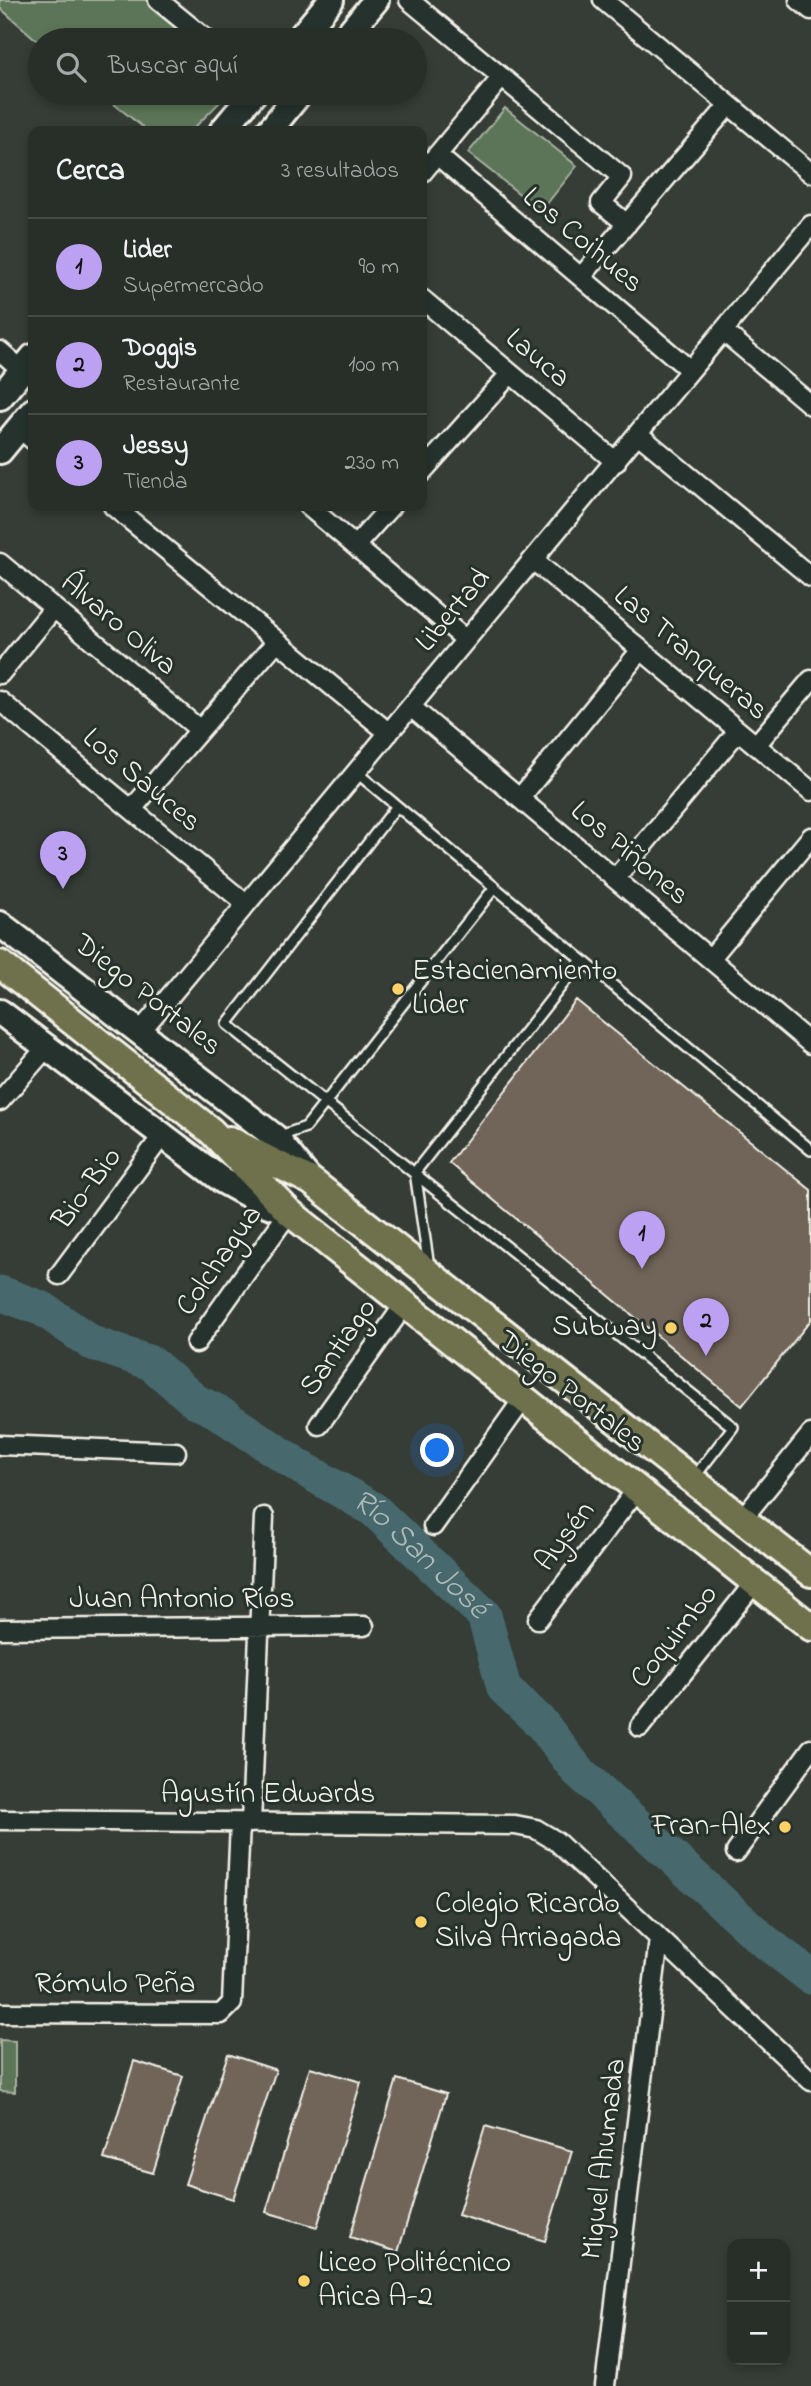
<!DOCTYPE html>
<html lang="es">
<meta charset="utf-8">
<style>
:root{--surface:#282e28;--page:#303630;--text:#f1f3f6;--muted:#a5a8a8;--line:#444a45;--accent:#bca0f2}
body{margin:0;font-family:"Indie Flower",sans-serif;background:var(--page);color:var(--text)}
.controls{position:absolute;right:21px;bottom:21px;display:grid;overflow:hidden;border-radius:14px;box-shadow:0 4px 10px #0003}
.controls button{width:63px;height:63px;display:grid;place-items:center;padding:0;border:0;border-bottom:2px solid var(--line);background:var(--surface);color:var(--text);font:35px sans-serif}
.you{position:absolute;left:438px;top:1451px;width:24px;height:24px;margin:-18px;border:5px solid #fff;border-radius:50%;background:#1a73e8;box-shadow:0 0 0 10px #1a73e833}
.badge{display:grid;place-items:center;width:46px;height:46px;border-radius:50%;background:var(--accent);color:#111;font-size:23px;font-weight:700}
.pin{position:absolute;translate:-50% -58px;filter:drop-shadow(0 2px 4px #0008)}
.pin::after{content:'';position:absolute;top:37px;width:24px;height:21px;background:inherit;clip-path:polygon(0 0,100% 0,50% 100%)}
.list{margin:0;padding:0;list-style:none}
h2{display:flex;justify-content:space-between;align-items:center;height:91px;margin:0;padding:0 28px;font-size:30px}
h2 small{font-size:23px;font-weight:400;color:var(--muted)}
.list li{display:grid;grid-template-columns:46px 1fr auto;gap:21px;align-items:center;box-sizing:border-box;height:98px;padding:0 28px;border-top:2px solid var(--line)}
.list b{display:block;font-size:26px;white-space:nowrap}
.list p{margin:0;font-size:23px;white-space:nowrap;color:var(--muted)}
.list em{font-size:23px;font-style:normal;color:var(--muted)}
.icon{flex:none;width:38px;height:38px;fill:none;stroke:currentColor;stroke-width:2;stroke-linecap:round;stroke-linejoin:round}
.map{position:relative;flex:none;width:811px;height:2386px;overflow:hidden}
.search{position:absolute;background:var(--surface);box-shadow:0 4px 10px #0003;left:28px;top:28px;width:399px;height:77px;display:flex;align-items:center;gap:18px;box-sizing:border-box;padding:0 24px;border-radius:38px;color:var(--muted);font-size:26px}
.panel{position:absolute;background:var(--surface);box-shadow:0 4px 10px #0003;left:28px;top:126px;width:399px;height:385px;border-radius:14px}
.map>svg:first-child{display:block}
.green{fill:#5b7458;stroke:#a8b2a0;stroke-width:2}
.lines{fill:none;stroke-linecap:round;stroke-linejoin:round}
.river{stroke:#46686c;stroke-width:35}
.building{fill:#706559;stroke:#f4f1e8;stroke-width:2}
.lane-casing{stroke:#f4f1e8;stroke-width:14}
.street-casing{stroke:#f4f1e8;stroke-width:23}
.secondary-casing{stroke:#f4f1e8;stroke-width:30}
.primary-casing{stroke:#f4f1e8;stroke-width:32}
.lane{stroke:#26332d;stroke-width:9}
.street{stroke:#26332d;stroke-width:18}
.secondary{stroke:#26332d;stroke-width:24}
.primary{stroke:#6e714b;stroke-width:26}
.poi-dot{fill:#ffd166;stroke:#26332d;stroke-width:2.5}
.labels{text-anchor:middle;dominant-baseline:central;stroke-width:6;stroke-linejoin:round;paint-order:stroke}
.street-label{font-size:30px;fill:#f4f1e8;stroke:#26332d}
.poi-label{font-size:30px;fill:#f4f1e8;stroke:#26332d;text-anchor:start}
.water-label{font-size:32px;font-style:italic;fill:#aebab6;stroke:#26332d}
</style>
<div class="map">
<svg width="811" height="2386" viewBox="0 0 811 2386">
<rect width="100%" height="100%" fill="#353d36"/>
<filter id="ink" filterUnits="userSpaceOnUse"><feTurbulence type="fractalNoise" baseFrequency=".0143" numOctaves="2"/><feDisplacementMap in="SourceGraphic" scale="14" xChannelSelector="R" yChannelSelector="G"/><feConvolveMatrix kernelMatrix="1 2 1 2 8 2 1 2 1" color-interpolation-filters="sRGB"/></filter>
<g filter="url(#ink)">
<path class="green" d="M0,0H147L193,40L40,43L0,8Z
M100,93H229L191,131H148Z
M505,108L577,166L541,211L468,153Z
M0,2040L15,2041V2092L0,2091Z"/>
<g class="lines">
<path class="river" id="s1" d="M0,1293L43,1309L92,1343L151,1363L195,1401L216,1411L302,1468L373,1509L484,1615L504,1688L542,1724L577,1770L762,1939L811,1977"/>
</g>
<path class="building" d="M576,1000L811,1190V1320L742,1406L449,1163Z
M228,2054L276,2070L233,2199L185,2184Z
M134,2061L183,2076L153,2173L104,2159Z
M310,2067L361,2082L317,2227L266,2212Z
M397,2079L446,2094L398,2252L350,2237Z
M485,2126L572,2151L545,2241L458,2215Z"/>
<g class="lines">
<g class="lane-casing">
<path id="lane" d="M356,772L811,1150
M397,806L227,1024L733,1427L693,1479
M277,1137L306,1127L495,887
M429,1267L415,1172L582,960"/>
</g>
<g class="street-casing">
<path id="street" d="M158,0L207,40
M409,0L622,177L601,203L627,224
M603,0L811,173
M799,0L811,10
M437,155L690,370
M422,173L502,77
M581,277L729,105
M422,299L616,462
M723,331L811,405
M0,351L22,370
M19,428L33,440
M638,434L811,577
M422,472L510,374
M113,506L389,733
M308,506L466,640
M355,546L391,506
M533,560L811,791
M0,563L200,730
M0,674L54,608
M0,701L246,904
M411,707L811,1044
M756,745L811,680
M520,798L641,650
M132,809L277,641
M615,879L738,731
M710,959L811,837
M140,1032L811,225
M0,1101L46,1048
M59,1275L162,1136
M196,1343L289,1212
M319,1425L405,1304
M0,1445L176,1452
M742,1519L811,1434
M433,1526L524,1398
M538,1619L638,1488
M0,1629L364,1626
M640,1727L755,1582
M0,1820L515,1825L536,1829L556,1841L811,2081
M251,1823L264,1517
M736,1852L811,1749
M0,2013L221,2014L232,2003L240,1823
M605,2386L659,1939"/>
</g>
<g class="secondary-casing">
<path id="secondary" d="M298,40L331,0
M343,40L376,0
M222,131L254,93
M269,131L300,93
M0,397L33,357
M0,451L33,411
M0,924L275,1137L311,1181
M0,1012L223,1181L263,1203L289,1212"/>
</g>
<g class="primary-casing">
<path id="primary" d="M0,964L211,1131L289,1212L811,1627
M229,1140L311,1181L811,1573"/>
</g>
<use href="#lane" class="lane"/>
<use href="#street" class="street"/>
<use href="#secondary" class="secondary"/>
<use href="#primary" class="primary"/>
</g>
</g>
<g class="poi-dot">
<circle cx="398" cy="989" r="7"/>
<circle cx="671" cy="1328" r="7"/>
<circle cx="785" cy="1827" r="7"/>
<circle cx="421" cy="1922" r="7"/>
<circle cx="304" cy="2281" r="7"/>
</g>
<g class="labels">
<g class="street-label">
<text transform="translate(582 241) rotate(40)">Los Coihues</text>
<text transform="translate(537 359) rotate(40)">Lauca</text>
<text transform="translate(454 611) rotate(-50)">Libertad</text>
<text transform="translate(118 625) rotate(40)">Álvaro Oliva</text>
<text transform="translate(690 654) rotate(40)">Las Tranqueras</text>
<text transform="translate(141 781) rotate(40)">Los Sauces</text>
<text transform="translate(629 854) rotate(40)">Los Piñones</text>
<text transform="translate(147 996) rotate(38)">Diego Portales</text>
<text transform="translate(88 1189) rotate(-53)">Bio-Bio</text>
<text transform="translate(220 1261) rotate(-55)">Colchagua</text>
<text transform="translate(339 1348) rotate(-55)">Santiago</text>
<text transform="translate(571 1393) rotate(38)">Diego Portales</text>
<text transform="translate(566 1537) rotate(-53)">Aysén</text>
<text x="182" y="1600">Juan Antonio Ríos</text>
<text transform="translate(675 1637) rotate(-52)">Coquimbo</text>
<text x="268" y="1795">Agustín Edwards</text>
<text x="115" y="1985">Rómulo Peña</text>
<text transform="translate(605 2159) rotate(-83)">Miguel Ahumada</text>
</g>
<g class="poi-label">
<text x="412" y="972">Estacienamiento<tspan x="412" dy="34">Lider</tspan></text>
<text x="657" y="1328" text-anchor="end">Subway</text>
<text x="771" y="1827" text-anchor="end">Fran-Alex</text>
<text x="435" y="1905">Colegio Ricardo<tspan x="435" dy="34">Silva Arriagada</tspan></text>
<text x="318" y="2264">Liceo Politécnico<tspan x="318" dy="34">Arica A-2</tspan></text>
</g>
<g class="water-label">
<text stroke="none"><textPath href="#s1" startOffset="500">Río San José</textPath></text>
</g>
</g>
</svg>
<div class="controls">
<button>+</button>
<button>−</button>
</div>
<div class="you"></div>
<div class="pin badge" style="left:642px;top:1269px">1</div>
<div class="pin badge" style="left:706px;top:1356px">2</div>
<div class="pin badge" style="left:63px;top:889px">3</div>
<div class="search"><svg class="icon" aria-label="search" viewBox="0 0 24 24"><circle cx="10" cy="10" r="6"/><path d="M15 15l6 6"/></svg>Buscar aquí</div>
<section class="panel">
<h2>Cerca<small>3 resultados</small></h2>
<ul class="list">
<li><span class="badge">1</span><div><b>Lider</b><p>Supermercado</p></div><em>90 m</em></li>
<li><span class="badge">2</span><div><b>Doggis</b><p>Restaurante</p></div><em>100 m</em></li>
<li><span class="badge">3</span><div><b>Jessy</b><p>Tienda</p></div><em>230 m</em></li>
</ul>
</section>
</div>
